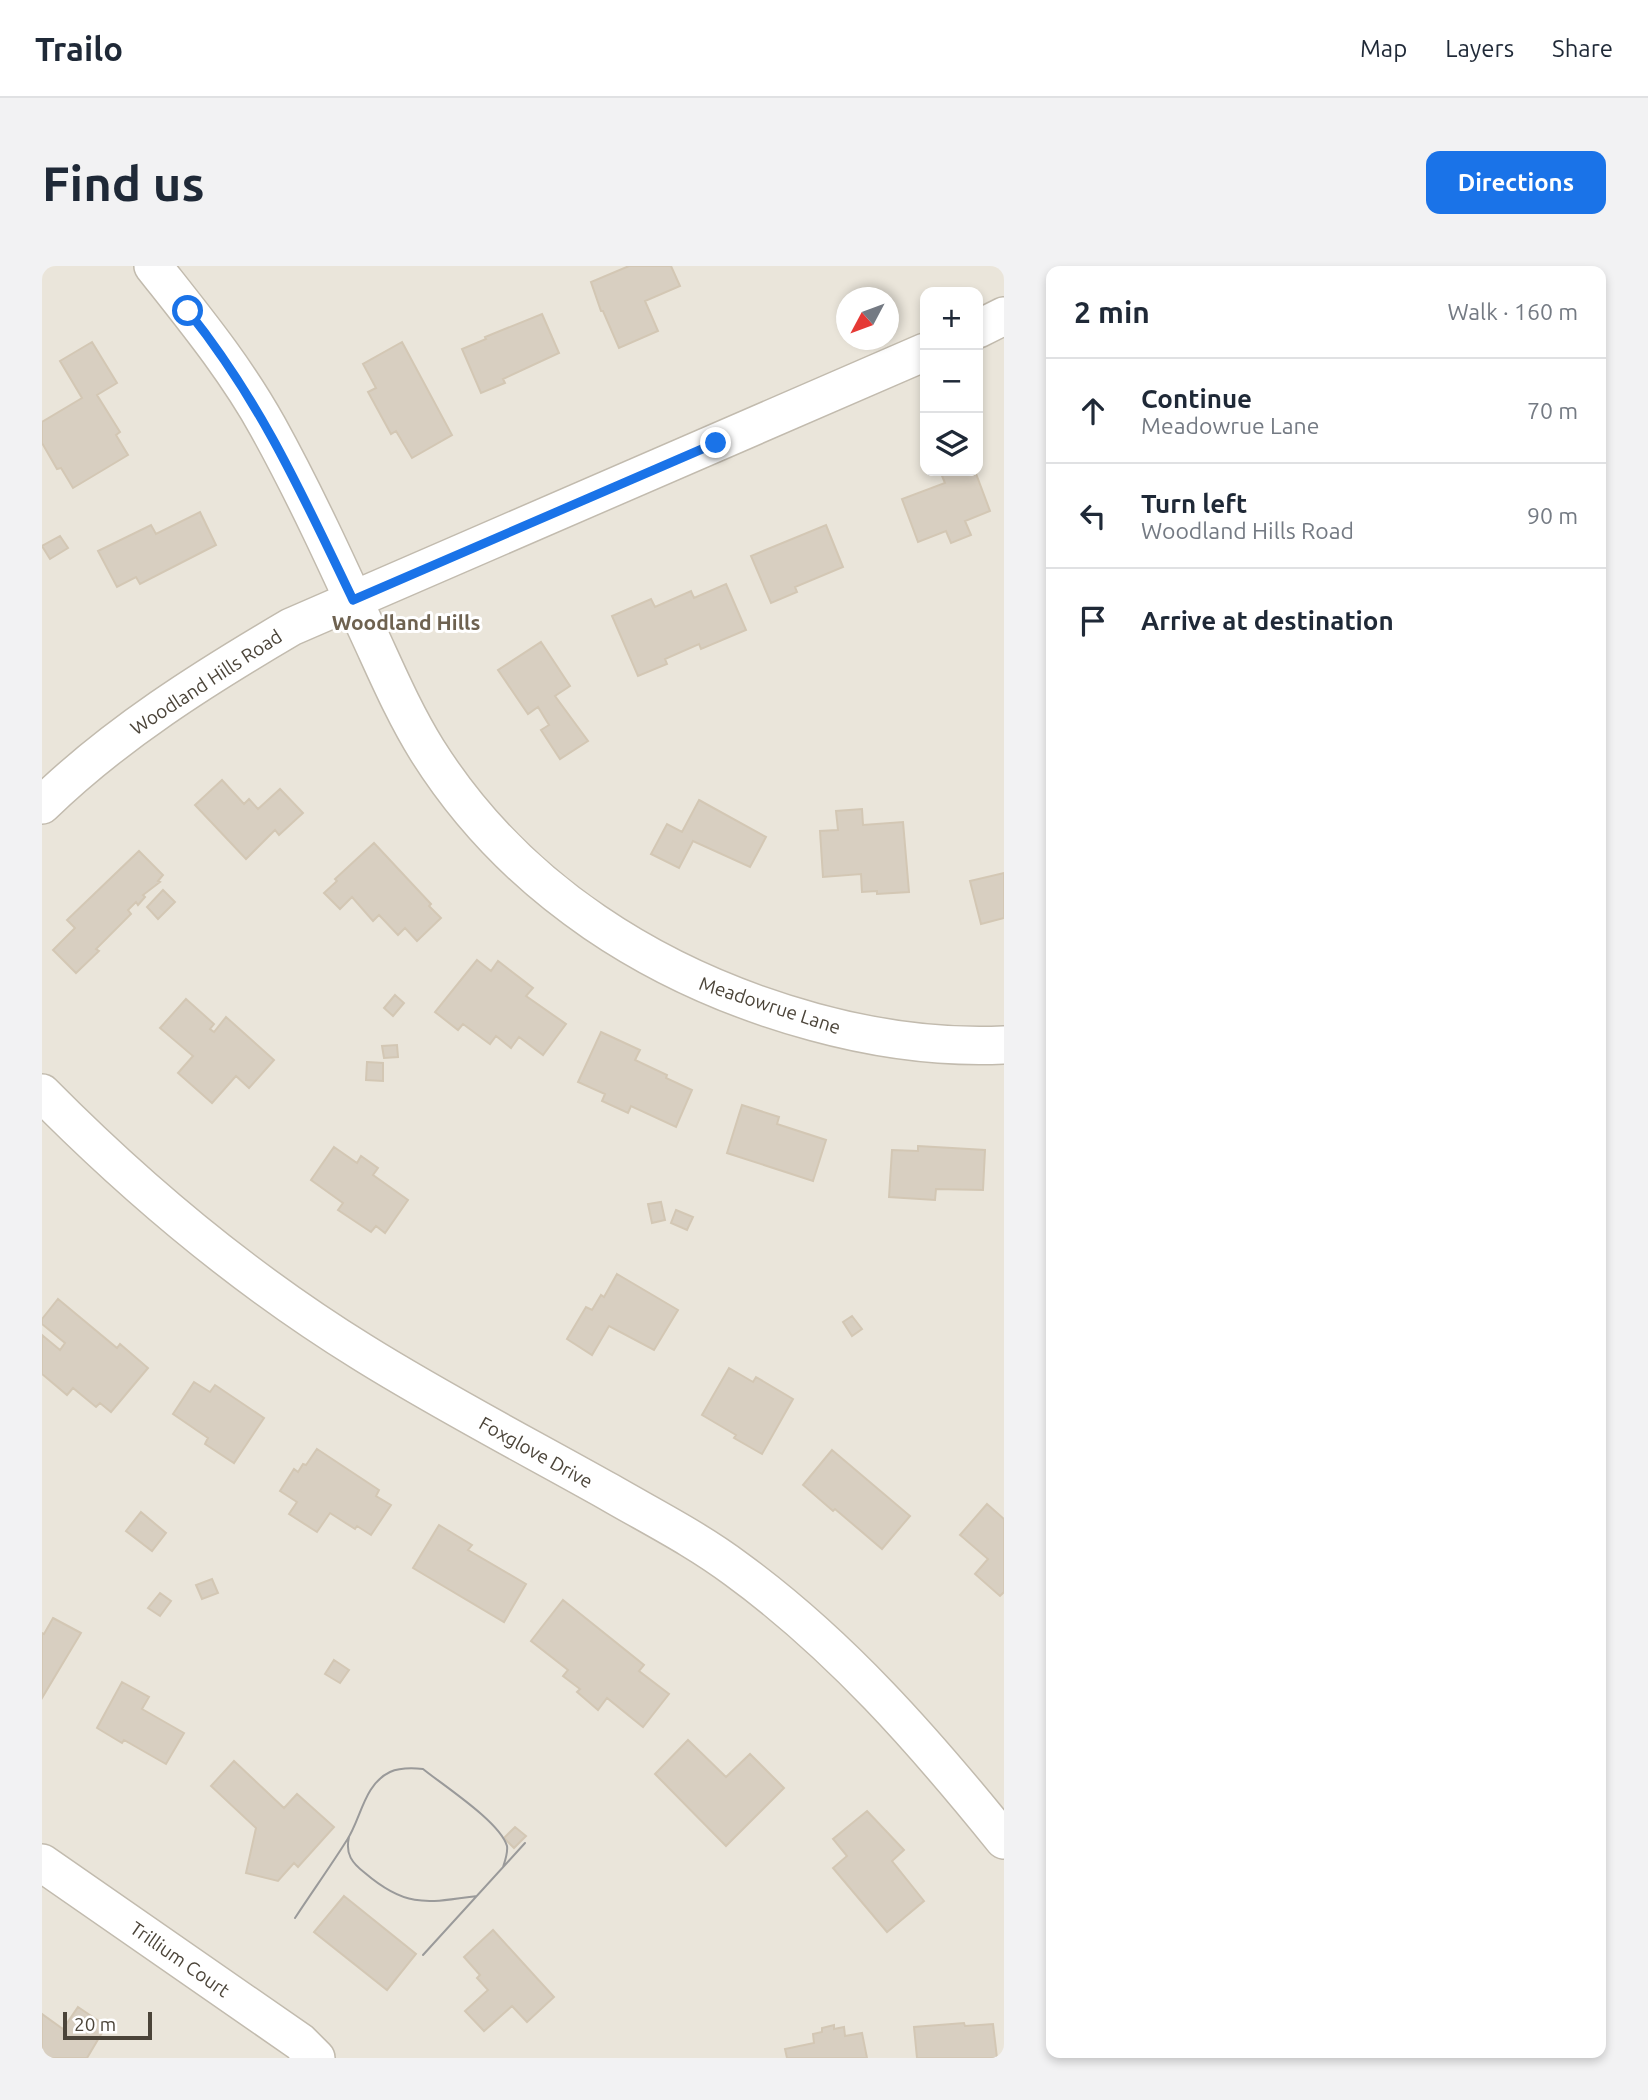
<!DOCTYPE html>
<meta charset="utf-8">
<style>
:root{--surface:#fff;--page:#f2f2f3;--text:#1f2937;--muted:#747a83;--line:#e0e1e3;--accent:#1a73e8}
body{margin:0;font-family:Ubuntu,sans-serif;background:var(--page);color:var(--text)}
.controls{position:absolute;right:21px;top:21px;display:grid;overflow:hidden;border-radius:14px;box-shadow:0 4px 10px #0003}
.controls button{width:63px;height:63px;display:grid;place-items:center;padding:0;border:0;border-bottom:2px solid var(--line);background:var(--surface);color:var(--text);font:35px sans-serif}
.compass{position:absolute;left:794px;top:21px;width:63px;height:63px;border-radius:50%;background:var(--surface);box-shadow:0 4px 10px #0003;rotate:229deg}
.scale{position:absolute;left:21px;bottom:18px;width:89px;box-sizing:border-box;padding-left:7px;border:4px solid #4b4439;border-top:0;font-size:19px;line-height:24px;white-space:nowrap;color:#4b4439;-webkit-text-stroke:5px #fff;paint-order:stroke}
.stop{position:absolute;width:21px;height:21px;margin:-16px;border:5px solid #1a73e8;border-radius:50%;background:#fff}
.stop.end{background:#1a73e8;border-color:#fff;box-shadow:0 2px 7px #0008}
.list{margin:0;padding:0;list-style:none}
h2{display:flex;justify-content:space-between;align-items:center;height:91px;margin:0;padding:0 28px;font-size:30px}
h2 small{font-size:23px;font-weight:400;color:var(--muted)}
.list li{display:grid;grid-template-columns:46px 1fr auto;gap:21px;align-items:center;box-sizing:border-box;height:105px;padding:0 28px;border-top:2px solid var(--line)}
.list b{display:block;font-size:26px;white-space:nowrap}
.list p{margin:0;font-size:23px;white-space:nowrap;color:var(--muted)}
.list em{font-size:23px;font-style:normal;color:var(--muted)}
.icon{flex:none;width:38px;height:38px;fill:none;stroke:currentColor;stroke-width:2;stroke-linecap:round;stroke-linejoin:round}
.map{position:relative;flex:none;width:962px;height:1792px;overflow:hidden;border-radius:14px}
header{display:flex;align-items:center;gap:42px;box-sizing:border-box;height:98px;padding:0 35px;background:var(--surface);border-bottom:2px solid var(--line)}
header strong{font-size:33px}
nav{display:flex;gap:38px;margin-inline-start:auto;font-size:24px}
.intro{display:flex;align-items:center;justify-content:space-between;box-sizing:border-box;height:168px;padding:0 42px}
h1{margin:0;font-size:49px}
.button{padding:18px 32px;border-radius:14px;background:var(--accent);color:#fff;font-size:24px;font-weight:700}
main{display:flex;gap:42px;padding:0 42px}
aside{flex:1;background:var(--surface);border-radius:14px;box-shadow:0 4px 10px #0003}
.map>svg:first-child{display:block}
.residential{fill:#eae5da;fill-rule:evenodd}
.building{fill:#d8cfc1;stroke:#d3c7b4;stroke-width:2}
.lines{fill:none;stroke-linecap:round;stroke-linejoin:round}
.minor-casing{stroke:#c2bbae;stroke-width:40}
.minor{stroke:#fff;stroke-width:37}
.tram{stroke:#9a9a9a;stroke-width:2}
.route{stroke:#1a73e8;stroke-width:9}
.labels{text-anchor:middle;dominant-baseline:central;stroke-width:6;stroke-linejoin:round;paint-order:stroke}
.street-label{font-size:19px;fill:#4b4439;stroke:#fff}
.neighbourhood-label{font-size:21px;font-weight:bold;fill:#6e6250;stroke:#fff}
</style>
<header>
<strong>Trailo</strong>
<nav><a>Map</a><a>Layers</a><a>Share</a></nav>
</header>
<div class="intro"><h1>Find us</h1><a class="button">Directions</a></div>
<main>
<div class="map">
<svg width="962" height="1792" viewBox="0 0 962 1792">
<rect width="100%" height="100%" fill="#f6f3ec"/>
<path class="residential" d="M0,0H962V1792H0ZM883,26H936V205H883ZM804,32H846V74H804Z"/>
<path class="building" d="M587,0H629L638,20L603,35L616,65L577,82L561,45H559L549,16Z
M500,48L517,87L461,113L463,117L439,127L420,83L444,73L443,71Z
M50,76L75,117L55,129L78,166L74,169L86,189L31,222L19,202L15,203L0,177V156L40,132L18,95Z
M360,76L410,169L370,192L354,165L349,168L326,126L334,122L321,98Z
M898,205H933L948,245L923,255L929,269L909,277L904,265L876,276L860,233L903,217Z
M158,246L174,279L98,318L94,311L75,321L56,285L109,259L114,268Z
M784,259L801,301L753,321L755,326L729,337L709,290Z
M18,270L26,282L8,293L0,280Z
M684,318L704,364L659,383L657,378L623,393L625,398L596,410L570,350L609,333L613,341L649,325L652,332Z
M499,376L528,420L513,430L546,475L518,493L499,464L507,459L496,441L486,448L456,404Z
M180,514L202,538L207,533L216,543L238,523L261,547L237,569L233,564L204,593L153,539Z
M657,534L724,571L708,601L651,575L637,602L609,588L625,558L640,566Z
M820,543L821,559L861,556L867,626L835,628V625L820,626L819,608L781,611L778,565L796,564L794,545Z
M332,577L389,638L387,640L399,652L375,675L363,662L356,669L337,649L331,655L310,631L298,643L282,627L295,615L293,613Z
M97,585L121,609L116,615L118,616L101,629L103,631L96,639L94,636L86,644L89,648L54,683L57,685L34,707L11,684L33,662L25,654Z
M962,607V652L939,658L928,615Z
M121,624L133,636L116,653L105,641Z
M435,694L449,705L456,695L491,722L484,730L524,758L501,789L477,771L469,782L454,770L448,778L421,758L416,764L393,746Z
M353,729L362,737L351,750L342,742Z
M144,733L172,758L168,763L172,766L184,751L232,794L207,822L194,810L170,837L136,807L151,790L118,762Z
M559,766L598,784L593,794L625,809L624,812L650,824L634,861L589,840L586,847L560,835L563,828L536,816Z
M355,779L356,791L342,792L340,780Z
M325,796L341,797V815L324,814Z
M700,839L737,851L735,858L784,874L771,915L685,887Z
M876,880L943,884L941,924L894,923L893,934L847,931L850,884L876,885Z
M292,881L315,897L319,890L336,902L331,909L366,934L343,967L334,960L329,966L296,944L301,937L269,914Z
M619,936L623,954L610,957L606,938Z
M634,944L651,951L645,964L629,957Z
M575,1008L636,1044L612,1084L567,1060L550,1089L525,1073L544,1041L550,1044L559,1029L562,1031Z
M16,1033L75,1082L78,1078L106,1102L69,1146L58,1137L54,1141L31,1122L25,1129L0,1108V1069L18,1084L23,1077L0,1058V1053Z
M810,1050L820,1063L810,1070L801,1056Z
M687,1102L711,1116L714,1111L751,1133L720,1188L692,1172L694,1169L660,1149Z
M152,1116L168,1126L173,1119L222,1152L192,1197L163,1178L166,1172L131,1148Z
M275,1183L337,1224L334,1230L349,1239L329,1269L315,1260L313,1263L288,1247L275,1266L247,1248L255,1236L238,1225L252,1203L256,1206L261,1198L264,1199Z
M790,1184L868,1250L840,1283L793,1243L791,1245L761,1219Z
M945,1238L962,1253V1326L958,1330L933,1308L946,1293L918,1269Z
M99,1246L124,1267L110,1285L84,1265Z
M397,1259L430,1279L426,1284L484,1318L462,1356L371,1302Z
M170,1313L176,1327L160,1333L154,1319Z
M118,1327L129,1335L118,1350L106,1342Z
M521,1334L602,1399L597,1405L627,1428L601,1461L565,1432L556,1444L535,1426L538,1423L521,1410L526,1404L489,1375Z
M11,1352L39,1367L0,1432V1367L2,1368Z
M292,1394L307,1404L298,1417L283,1408Z
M80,1416L107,1431L100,1443L142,1467L124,1498L82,1474L80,1477L55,1462Z
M646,1474L684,1511L708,1488L742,1522L684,1580L613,1508Z
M192,1495L242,1542L255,1528L292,1561L256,1601L252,1597L236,1615L204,1607L214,1562L169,1520Z
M825,1545L862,1584L850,1595L882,1635L845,1666L791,1602L805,1590L791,1573Z
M473,1561L484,1570L472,1582L462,1572Z
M302,1630L374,1688L345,1724L272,1666Z
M451,1664L512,1731L485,1756L470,1740L442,1765L423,1745L446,1724L435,1712L438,1709L422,1691Z
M36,1741L64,1760L45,1792H0V1748L21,1763Z
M922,1757L923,1760L951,1758L955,1792H875L872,1761Z
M792,1759V1763L802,1761L803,1770L820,1767L825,1792H745L743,1783L772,1777L771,1768L780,1766V1762Z"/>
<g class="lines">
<g class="minor-casing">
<path id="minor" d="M111,0C152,52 194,103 226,161C263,228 295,298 327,368C345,407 362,447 385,484C473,624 615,713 772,756C834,773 898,782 962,779
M936,63L962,50
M0,539C73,468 162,412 249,361L883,86
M0,827C97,925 202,1013 320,1086C400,1136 485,1180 567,1226C610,1251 654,1273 694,1303C797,1378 882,1475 962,1574
M0,1597L258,1776L274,1792"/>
</g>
<use href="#minor" class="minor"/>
<path class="tram" d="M307,1571C303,1588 310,1597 323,1607C364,1642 384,1637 435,1630
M253,1652C270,1626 288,1601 305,1574C319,1553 322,1518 348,1506C357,1502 371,1502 381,1503C402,1520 458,1556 465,1580C466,1587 463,1595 461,1601
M381,1689L483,1577"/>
</g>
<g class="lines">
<path class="route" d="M146,45C219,136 261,230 311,334L674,177"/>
</g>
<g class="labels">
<g class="street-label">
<text transform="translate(164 416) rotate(-33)">Woodland Hills Road</text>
<text transform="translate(728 739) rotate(18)">Meadowrue Lane</text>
<text transform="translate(494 1186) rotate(29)">Foxglove Drive</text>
<text transform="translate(138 1693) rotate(35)">Trillium Court</text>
</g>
<g class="neighbourhood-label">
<text x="364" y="356">Woodland Hills</text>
</g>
</g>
</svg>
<div class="controls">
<button>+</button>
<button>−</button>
<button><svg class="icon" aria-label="layers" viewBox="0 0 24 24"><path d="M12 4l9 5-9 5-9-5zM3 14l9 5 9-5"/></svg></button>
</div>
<svg class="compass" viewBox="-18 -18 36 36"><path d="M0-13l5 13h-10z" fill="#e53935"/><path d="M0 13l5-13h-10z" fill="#747a83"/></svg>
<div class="scale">20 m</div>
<div class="stop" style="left:146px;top:45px"></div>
<div class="stop end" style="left:674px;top:177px"></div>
</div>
<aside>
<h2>2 min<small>Walk · 160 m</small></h2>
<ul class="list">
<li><svg class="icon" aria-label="ahead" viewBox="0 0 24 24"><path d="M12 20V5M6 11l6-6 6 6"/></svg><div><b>Continue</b><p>Meadowrue Lane</p></div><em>70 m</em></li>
<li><svg class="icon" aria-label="left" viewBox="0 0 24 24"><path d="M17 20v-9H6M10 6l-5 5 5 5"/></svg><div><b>Turn left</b><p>Woodland Hills Road</p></div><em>90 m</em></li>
<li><svg class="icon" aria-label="arrive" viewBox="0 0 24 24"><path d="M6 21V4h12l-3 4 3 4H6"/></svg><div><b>Arrive at destination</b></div></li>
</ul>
</aside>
</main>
